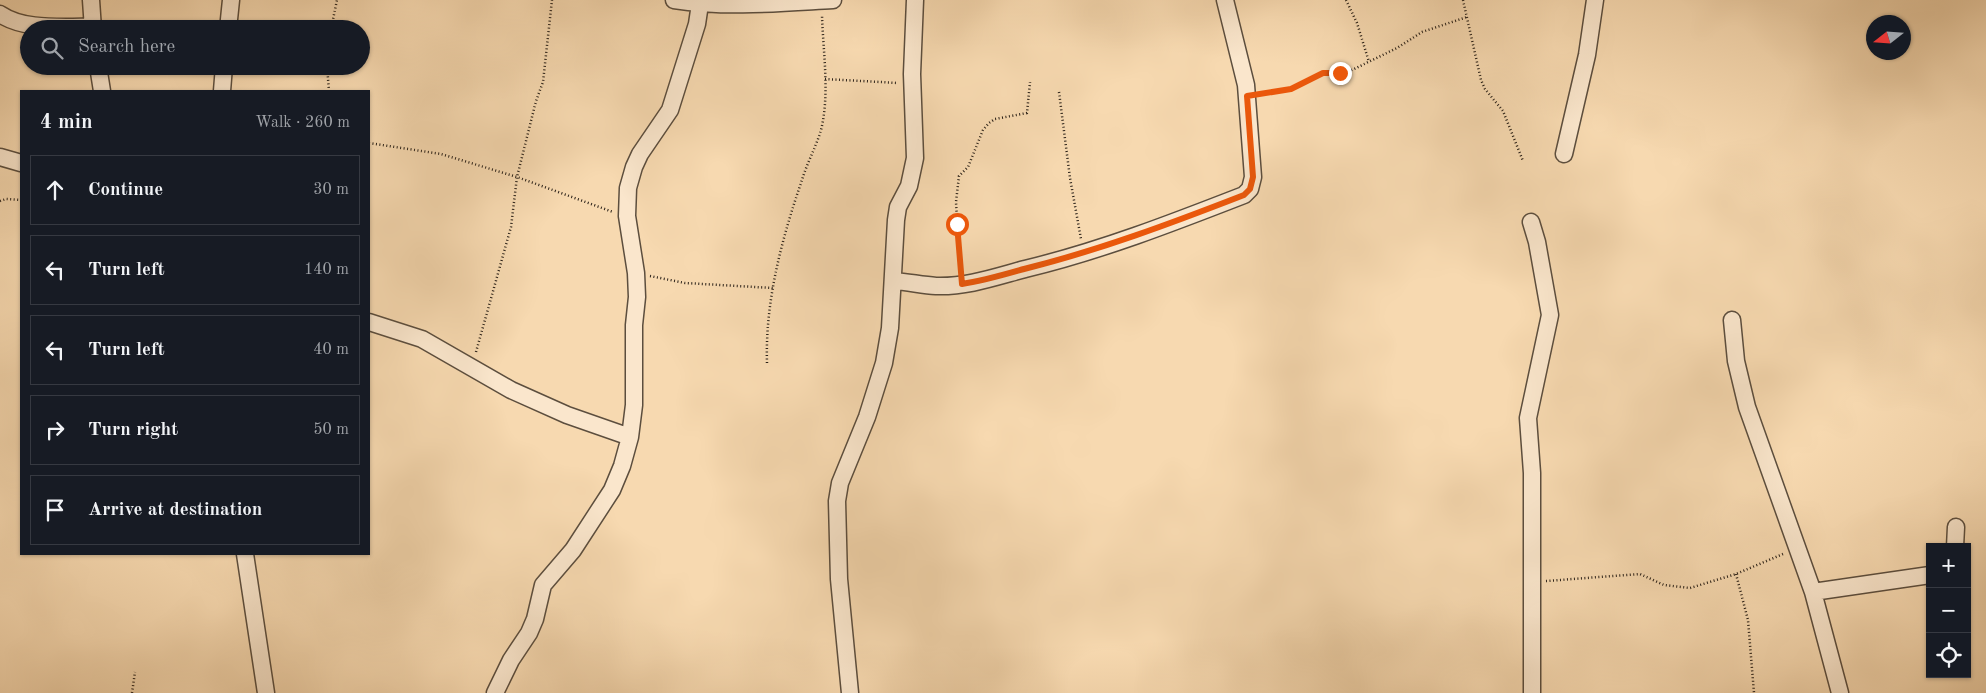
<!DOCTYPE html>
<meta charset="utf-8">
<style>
:root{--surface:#171b24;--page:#20242c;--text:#f1f3f6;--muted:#9ea1a6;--line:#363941}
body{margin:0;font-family:"Old Standard TT",serif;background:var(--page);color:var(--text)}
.controls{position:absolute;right:15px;bottom:15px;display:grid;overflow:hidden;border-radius:0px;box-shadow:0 1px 4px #0004}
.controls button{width:45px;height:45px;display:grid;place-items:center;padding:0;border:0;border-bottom:1px solid var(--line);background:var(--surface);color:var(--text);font:25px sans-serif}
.compass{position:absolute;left:1866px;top:15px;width:45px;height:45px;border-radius:50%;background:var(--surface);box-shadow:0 1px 4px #0004;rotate:253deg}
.stop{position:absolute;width:15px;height:15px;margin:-11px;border:4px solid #ea580c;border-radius:50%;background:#fff}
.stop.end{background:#ea580c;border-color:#fff;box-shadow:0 1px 5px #0008}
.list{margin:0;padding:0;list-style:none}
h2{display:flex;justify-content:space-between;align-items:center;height:65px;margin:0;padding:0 20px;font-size:21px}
h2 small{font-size:16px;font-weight:400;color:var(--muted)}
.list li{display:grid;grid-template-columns:32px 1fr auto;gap:15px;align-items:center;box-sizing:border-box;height:70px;margin:0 10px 10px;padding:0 10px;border:1px solid var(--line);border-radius:0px}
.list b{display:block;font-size:19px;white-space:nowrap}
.list em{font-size:16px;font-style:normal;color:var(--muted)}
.icon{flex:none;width:28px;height:28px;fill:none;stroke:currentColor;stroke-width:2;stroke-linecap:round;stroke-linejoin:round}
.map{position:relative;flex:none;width:1986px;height:693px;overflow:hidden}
.search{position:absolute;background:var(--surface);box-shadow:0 1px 4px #0004;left:20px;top:20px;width:350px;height:55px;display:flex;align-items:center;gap:12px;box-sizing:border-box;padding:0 18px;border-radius:28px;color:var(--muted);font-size:19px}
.panel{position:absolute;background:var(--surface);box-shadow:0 1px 4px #0004;left:20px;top:90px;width:350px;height:465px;border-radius:0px}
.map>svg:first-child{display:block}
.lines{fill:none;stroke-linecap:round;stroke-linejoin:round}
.minor-casing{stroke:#5c4e3e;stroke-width:19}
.path{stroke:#292018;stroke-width:2.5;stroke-dasharray:1 2.5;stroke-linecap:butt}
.minor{stroke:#fae6cc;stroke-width:16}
.route{stroke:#ea580c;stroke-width:6}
</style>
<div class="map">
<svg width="1986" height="693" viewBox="0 0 1986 693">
<rect width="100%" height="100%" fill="#f7d9b0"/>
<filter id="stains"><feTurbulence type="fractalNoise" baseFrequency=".004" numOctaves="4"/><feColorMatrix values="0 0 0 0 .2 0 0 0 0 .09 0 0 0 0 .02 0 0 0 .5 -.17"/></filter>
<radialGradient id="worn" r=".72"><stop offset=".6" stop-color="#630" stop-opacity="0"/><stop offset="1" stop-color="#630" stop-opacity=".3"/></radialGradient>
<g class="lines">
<g class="minor-casing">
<path id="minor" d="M91,0L93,29
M674,0C727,8 780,3 833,0
M0,14C25,31 64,26 92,27
M228,29L231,0
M98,66L102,91
M222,91L224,66
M1564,154L1587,55L1595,0
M0,157L21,163
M1531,222L1537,242L1550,315L1528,418L1532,473V693
M894,281C908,282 922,285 936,286C967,287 995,277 1025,269C1100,251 1172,223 1244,195L1250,189L1253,177L1246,85L1225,0
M1732,320L1736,361L1747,407L1813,592L1840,693
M369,322L422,339L511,390L567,415L630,437
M1955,547L1956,527
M245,554L266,693
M1813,592L1930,575
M495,693L511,660L529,633L535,619L543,585L573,550L612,490L622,466L630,437L634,405V325L637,297L636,273L627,216L628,188L634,167L640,154L670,110L697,24L700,4
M850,693L839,579L837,501L840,483L867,417L884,363L890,328L896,220L898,207L909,186L915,158L912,74L915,0"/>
</g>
<path class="path" d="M1346,0L1357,23L1369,62
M1463,0L1481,80L1485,89L1503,111L1523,161
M331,29L337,0
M327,66L329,91
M825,79L898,83
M1059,92L1070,178L1081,239
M1261,94L1291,89L1323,73L1352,70L1397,48L1422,32L1467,17
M369,143L441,154L517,177L613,212
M0,201L6,199L21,200
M960,271L956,202L959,176L968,167L983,130L989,123L995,119L1027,113L1030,82
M650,276L685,283L773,288
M476,352L511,227L517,177L536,101L543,82L552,0
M767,363C765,301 782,238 802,180C807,163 816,147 821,130C830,94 823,52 822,15
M1736,574L1748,620L1754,693
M1546,581L1640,574L1664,585L1690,588L1736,574L1783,554
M132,693L135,672"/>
<use href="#minor" class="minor"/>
</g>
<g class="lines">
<path class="route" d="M957,224L962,284C983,281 1003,275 1024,269C1100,250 1172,223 1244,195L1250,189L1253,177L1247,96L1291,89L1323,73H1340"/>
</g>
<rect width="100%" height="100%" filter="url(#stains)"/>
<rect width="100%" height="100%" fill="url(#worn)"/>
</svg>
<div class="controls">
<button>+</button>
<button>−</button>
<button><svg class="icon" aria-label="locate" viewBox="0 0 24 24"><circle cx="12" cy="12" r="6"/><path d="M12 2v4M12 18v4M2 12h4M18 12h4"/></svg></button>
</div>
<svg class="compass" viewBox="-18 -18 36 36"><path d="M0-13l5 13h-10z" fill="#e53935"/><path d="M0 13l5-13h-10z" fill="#9ea1a6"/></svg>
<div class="stop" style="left:957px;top:224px"></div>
<div class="stop end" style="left:1340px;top:73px"></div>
<div class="search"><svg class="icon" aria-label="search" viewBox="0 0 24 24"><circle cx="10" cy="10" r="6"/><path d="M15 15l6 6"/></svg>Search here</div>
<section class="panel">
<h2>4 min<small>Walk · 260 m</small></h2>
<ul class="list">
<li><svg class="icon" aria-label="ahead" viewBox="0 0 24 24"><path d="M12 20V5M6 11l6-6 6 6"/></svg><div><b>Continue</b></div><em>30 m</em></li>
<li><svg class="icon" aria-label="left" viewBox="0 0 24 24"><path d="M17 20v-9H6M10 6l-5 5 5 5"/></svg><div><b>Turn left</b></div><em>140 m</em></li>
<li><svg class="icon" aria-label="left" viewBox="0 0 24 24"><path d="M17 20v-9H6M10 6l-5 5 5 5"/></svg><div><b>Turn left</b></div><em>40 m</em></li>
<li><svg class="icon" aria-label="right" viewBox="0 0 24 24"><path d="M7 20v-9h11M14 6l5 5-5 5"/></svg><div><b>Turn right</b></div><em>50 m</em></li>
<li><svg class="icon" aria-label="arrive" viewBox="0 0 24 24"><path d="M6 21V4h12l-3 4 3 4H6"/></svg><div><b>Arrive at destination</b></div></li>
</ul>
</section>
</div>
